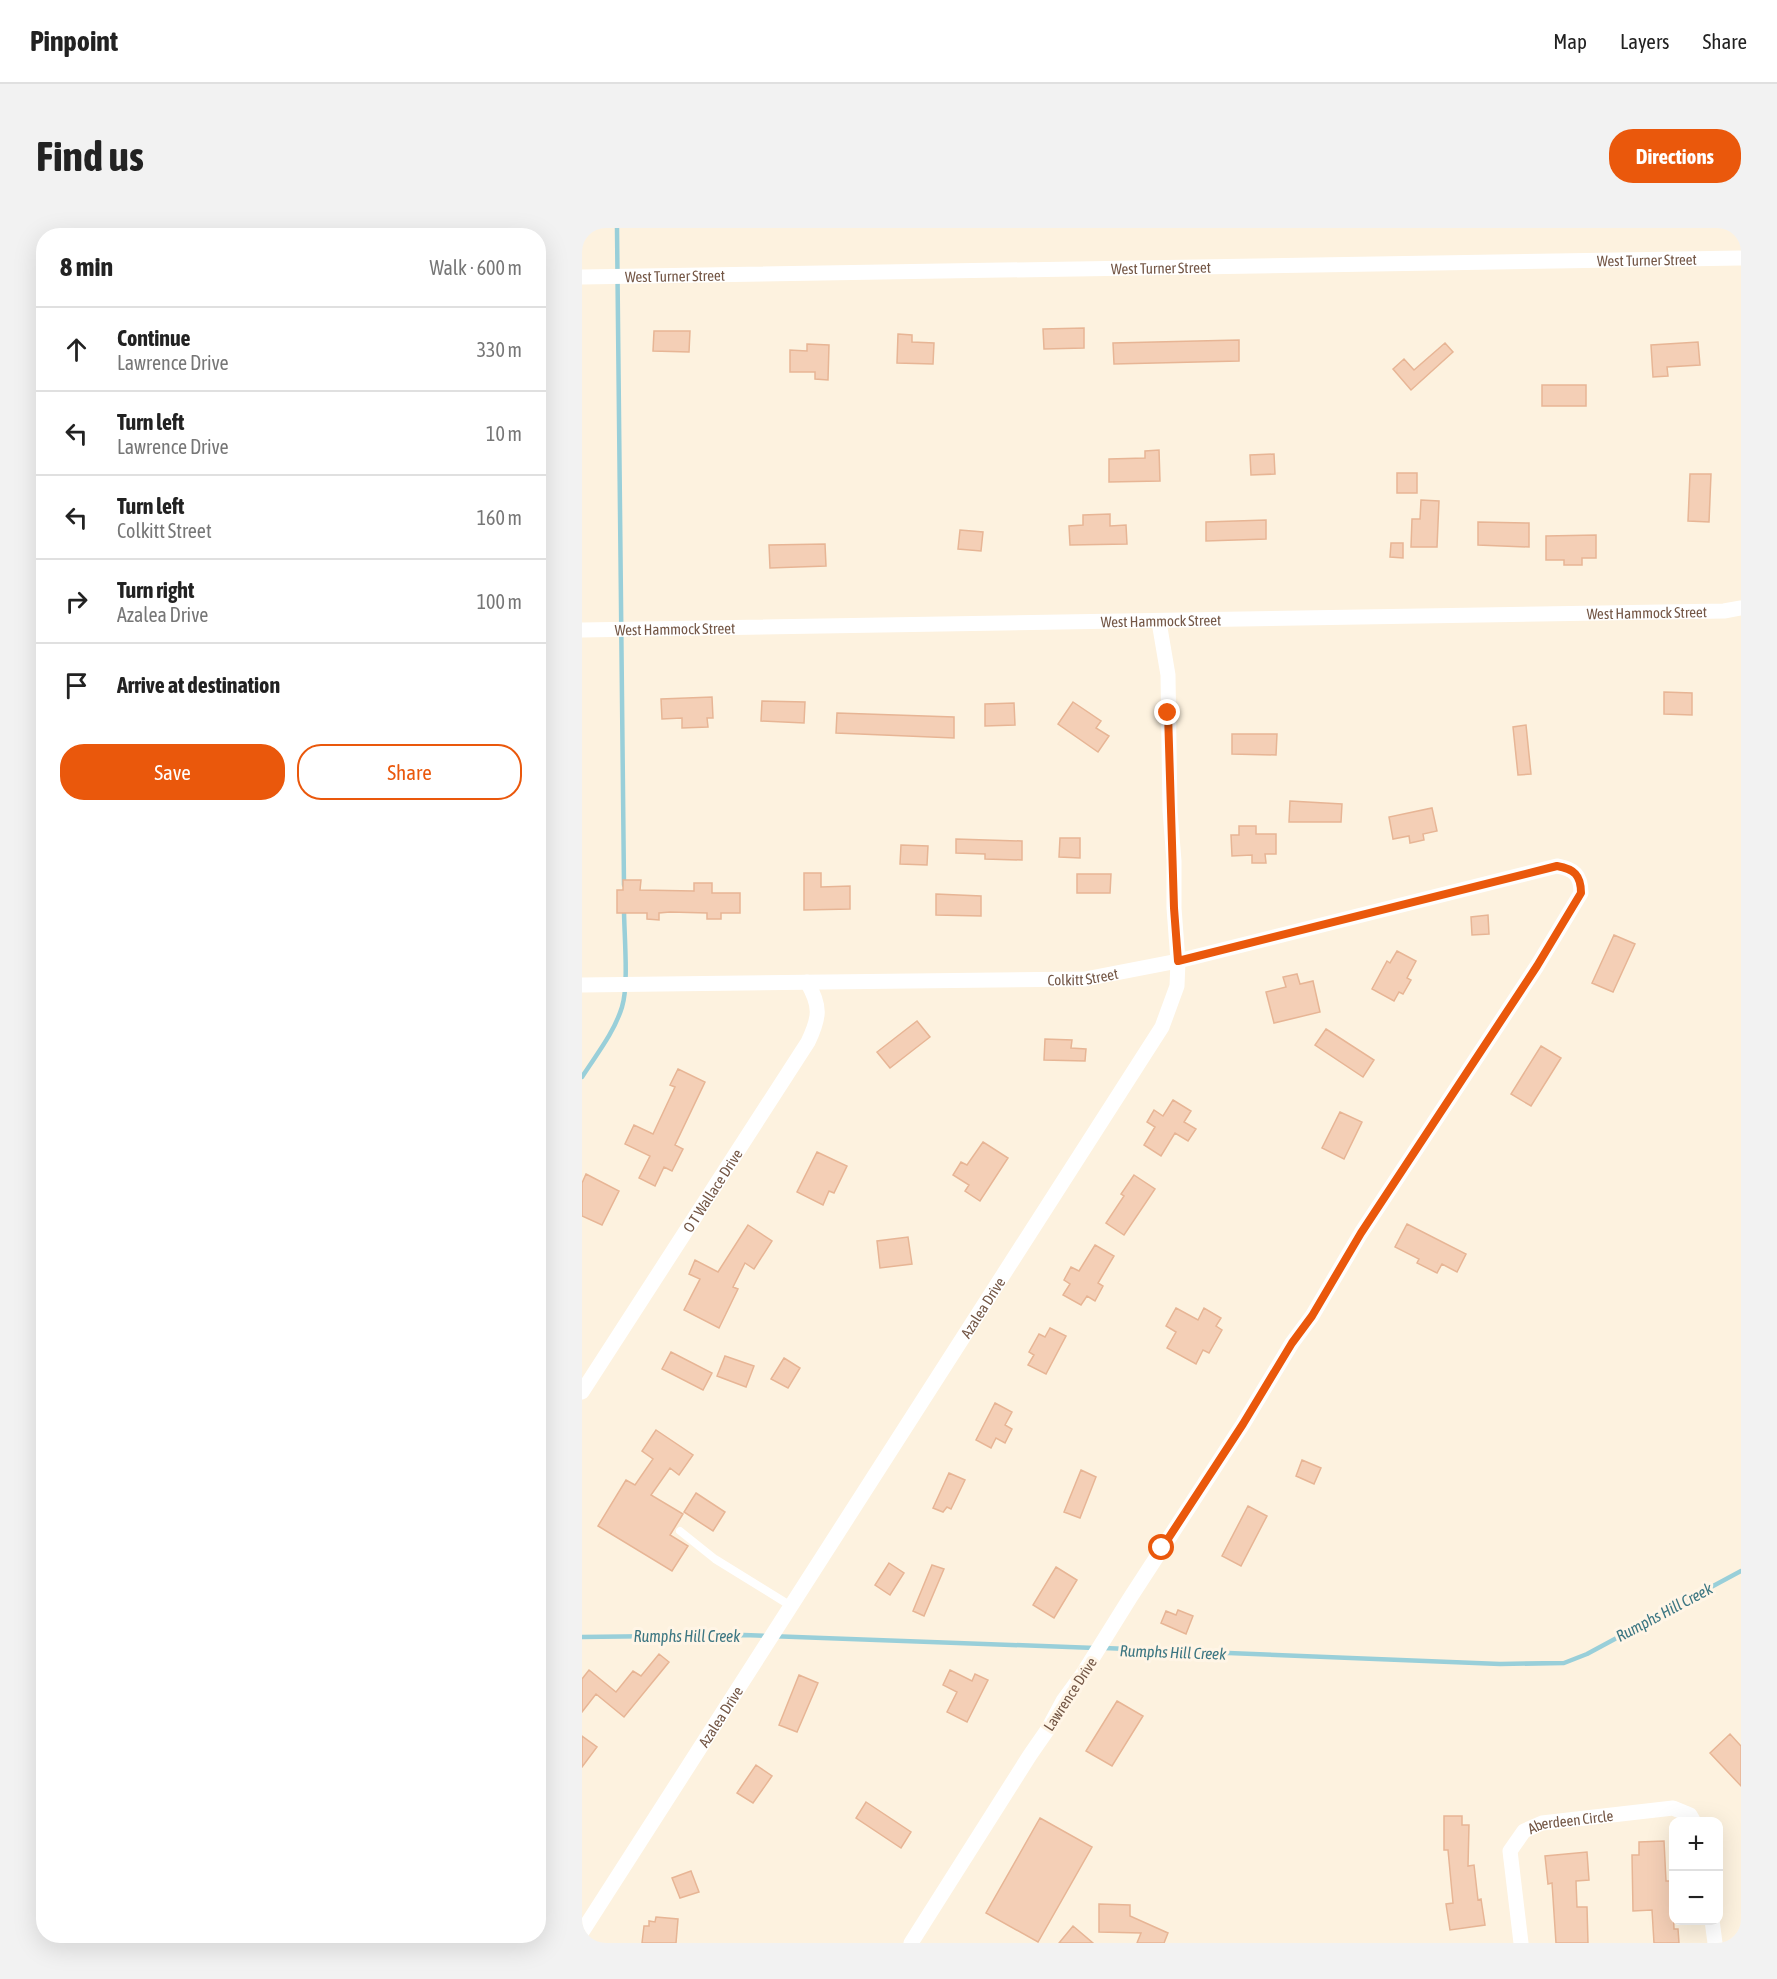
<!DOCTYPE html>
<meta charset="utf-8">
<style>
:root{--surface:#fff;--page:#f2f2f2;--text:#222;--muted:#767676;--line:#e0e0e0;--accent:#ea580c}
body{margin:0;font-family:"Asap Condensed",sans-serif;background:var(--page);color:var(--text)}
.controls{position:absolute;right:18px;bottom:18px;display:grid;overflow:hidden;border-radius:12px;box-shadow:0 6px 24px #0002}
.controls button{width:54px;height:54px;display:grid;place-items:center;padding:0;border:0;border-bottom:2px solid var(--line);background:var(--surface);color:var(--text);font:30px sans-serif}
.stop{position:absolute;width:18px;height:18px;margin:-14px;border:4px solid #ea580c;border-radius:50%;background:#fff}
.stop.end{background:#ea580c;border-color:#fff;box-shadow:0 2px 6px #0008}
.list{margin:0;padding:0;list-style:none}
h2{display:flex;justify-content:space-between;align-items:center;height:78px;margin:0;padding:0 24px;font-size:26px}
h2 small{font-size:20px;font-weight:400;color:var(--muted)}
.list li{display:grid;grid-template-columns:39px 1fr auto;gap:18px;align-items:center;box-sizing:border-box;height:84px;padding:0 24px;border-top:2px solid var(--line)}
.list b{display:block;font-size:22px;white-space:nowrap}
.list p{margin:0;font-size:20px;white-space:nowrap;color:var(--muted)}
.list em{font-size:20px;font-style:normal;color:var(--muted)}
.actions{display:flex;gap:12px;padding:18px 24px}
.actions a{flex:1;padding:14px 0;border:2px solid var(--accent);border-radius:24px;text-align:center;font-size:21px;color:var(--accent)}
.actions .main{background:var(--accent);color:#fff}
.icon{flex:none;width:33px;height:33px;fill:none;stroke:currentColor;stroke-width:2;stroke-linecap:round;stroke-linejoin:round}
.map{position:relative;flex:none;width:1159px;height:1715px;overflow:hidden;border-radius:24px}
header{display:flex;align-items:center;gap:36px;box-sizing:border-box;height:84px;padding:0 30px;background:var(--surface);border-bottom:2px solid var(--line)}
header strong{font-size:28px}
nav{display:flex;gap:33px;margin-inline-start:auto;font-size:21px}
.intro{display:flex;align-items:center;justify-content:space-between;box-sizing:border-box;height:144px;padding:0 36px}
h1{margin:0;font-size:42px}
.button{padding:15px 27px;border-radius:24px;background:var(--accent);color:#fff;font-size:21px;font-weight:700}
main{display:flex;gap:36px;padding:0 36px}
aside{flex:1;background:var(--surface);border-radius:24px;box-shadow:0 6px 24px #0002}
.map>svg:first-child{display:block}
.lines{fill:none;stroke-linecap:round;stroke-linejoin:round}
.stream{stroke:#99cfd9;stroke-width:4.5}
.building{fill:#f4cfb6;stroke:#e7b595;stroke-width:1.5}
.service{stroke:#fff;stroke-width:8}
.minor{stroke:#fff;stroke-width:15}
.route{stroke:#ea580c;stroke-width:8}
.labels{text-anchor:middle;dominant-baseline:central;stroke-width:6;stroke-linejoin:round;paint-order:stroke}
.street-label{font-size:15px;fill:#745746;stroke:#fff5e6}
.water-label{font-size:16px;font-style:italic;fill:#3c7682;stroke:#fff5e6}
</style>
<header>
<strong>Pinpoint</strong>
<nav><a>Map</a><a>Layers</a><a>Share</a></nav>
</header>
<div class="intro"><h1>Find us</h1><a class="button">Directions</a></div>
<main>
<aside>
<h2>8 min<small>Walk · 600 m</small></h2>
<ul class="list">
<li><svg class="icon" aria-label="ahead" viewBox="0 0 24 24"><path d="M12 20V5M6 11l6-6 6 6"/></svg><div><b>Continue</b><p>Lawrence Drive</p></div><em>330 m</em></li>
<li><svg class="icon" aria-label="left" viewBox="0 0 24 24"><path d="M17 20v-9H6M10 6l-5 5 5 5"/></svg><div><b>Turn left</b><p>Lawrence Drive</p></div><em>10 m</em></li>
<li><svg class="icon" aria-label="left" viewBox="0 0 24 24"><path d="M17 20v-9H6M10 6l-5 5 5 5"/></svg><div><b>Turn left</b><p>Colkitt Street</p></div><em>160 m</em></li>
<li><svg class="icon" aria-label="right" viewBox="0 0 24 24"><path d="M7 20v-9h11M14 6l5 5-5 5"/></svg><div><b>Turn right</b><p>Azalea Drive</p></div><em>100 m</em></li>
<li><svg class="icon" aria-label="arrive" viewBox="0 0 24 24"><path d="M6 21V4h12l-3 4 3 4H6"/></svg><div><b>Arrive at destination</b></div></li>
</ul>
<div class="actions"><a class="main">Save</a><a>Share</a></div>
</aside>
<div class="map">
<svg width="1159" height="1715" viewBox="0 0 1159 1715">
<rect width="100%" height="100%" fill="#fdf2df"/>
<g class="lines">
<path class="stream" d="M35,0L42,657
M0,849C14,827 32,805 40,779C47,757 42,706 42,681
M0,1409L162,1407L513,1420
M522,1420L918,1436L982,1435L1005,1426L1159,1343"/>
</g>
<path class="building" d="M502,100V120L462,121L461,101Z
M72,103H108L107,124L71,123Z
M316,106L330,107V114L352,115L351,136L315,135Z
M657,112V133L532,136L531,115Z
M1116,114L1118,137L1085,139L1086,148L1071,149L1069,117Z
M863,115L871,124L829,162L811,141L822,131L832,142Z
M225,116L247,117L246,152L233,151V144H208V122L225,123Z
M960,157H1004V178H960Z
M577,222L578,253L527,254V231L563,230V223Z
M692,226L693,246L669,247L668,227Z
M815,245H835V265H815Z
M1108,246H1129L1127,294L1106,293Z
M839,272L857,273L855,319H829L830,291H838Z
M528,286V298L544,297L545,316L488,317L487,298L501,297V287Z
M684,292V311L624,313V294Z
M896,294L947,295V319L896,317Z
M378,302L401,304L399,323L376,321Z
M1014,307V330H1000V337H982V332H964V308Z
M809,315H821V330L808,329Z
M243,316L244,338L188,340L187,317Z
M1082,464L1110,465V487L1082,486Z
M130,469L131,490H125L126,499L100,500V490L80,491L79,471Z
M180,473L223,474L222,495L179,493Z
M491,474L519,493L514,500L527,508L516,524L476,496Z
M432,475L433,497L403,498V476Z
M255,485L372,489V510L254,505Z
M944,497L949,546L936,547L931,499Z
M650,506H695L694,527L650,526Z
M708,573L760,576L759,594H707Z
M850,580L855,603L841,606L842,612L828,615L827,608L811,611L807,589Z
M657,598H674V606H694V626H683L684,635H670V627L650,628L649,607H657Z
M478,610H498V630L477,629Z
M374,611L440,613V632L403,631V626L374,625Z
M319,617L346,618L345,637L318,636Z
M222,645H239V659L268,658V681L222,682Z
M495,646H529L528,665H495Z
M41,652H59L58,662L112,663V655H130V665H158V685H139V691H125V685L88,684L77,685V692L65,691V685H35V662H41Z
M354,666L399,668V688L354,687Z
M906,687L907,706L890,707L889,689Z
M1032,707L1053,716L1031,764L1010,755Z
M815,723L834,733L825,750L829,752L821,766L817,764L812,773L790,761L805,733L808,735Z
M715,746L718,756L731,753L738,784L692,795L684,764L704,759L701,749Z
M335,793L348,809L308,840L295,824Z
M744,801L792,832L781,849L733,817Z
M463,811L490,812L489,820L504,821L503,833L462,832Z
M959,818L979,830L949,878L929,866Z
M96,841L123,854L93,917L101,921L90,943L82,939L73,958L57,950L68,928L43,916L52,897L71,906L93,859L88,857Z
M591,872L609,883L602,894L614,901L606,913L593,905L579,928L562,917L573,899L565,894L572,882L581,888Z
M758,884L780,894L762,931L740,920Z
M401,914L426,930L398,973L383,963L387,957L371,947L379,934L385,937Z
M235,924L265,938L252,965L247,963L241,977L215,964Z
M4,946L37,963L20,997L0,988V955Z
M552,947L573,961L542,1007L524,995L542,968L539,966Z
M825,996L884,1026L875,1044L860,1036L855,1045L835,1035L837,1031L813,1019Z
M166,997L190,1013L172,1041L163,1035L151,1059L156,1061L137,1100L102,1082L118,1051L107,1046L113,1032L136,1044Z
M326,1009L330,1036L298,1040L295,1013Z
M513,1017L532,1028L516,1055L521,1058L513,1073L505,1068L499,1077L481,1067L488,1056L482,1052L489,1039L497,1043Z
M594,1080L616,1092L622,1080L639,1090L634,1098L640,1102L627,1125L621,1122L614,1136L585,1120L594,1104L584,1098Z
M468,1100L484,1108L464,1146L446,1137L452,1127L447,1124L457,1106L463,1109Z
M89,1124L130,1145L121,1162L80,1141Z
M143,1128L172,1138L164,1159L135,1148Z
M202,1130L218,1140L206,1160L189,1151Z
M413,1175L430,1184L423,1197L430,1201L423,1215L414,1210L409,1220L394,1212Z
M74,1202L111,1227L97,1247L88,1240L69,1267L101,1286L88,1307L106,1318L90,1343L16,1298L44,1252L53,1257L71,1231L60,1223Z
M720,1232L739,1240L732,1256L714,1248Z
M499,1242L514,1249L498,1290L482,1284Z
M367,1245L383,1252L369,1281L365,1279L361,1284L351,1280Z
M114,1265L143,1284L131,1303L102,1284Z
M666,1278L685,1288L659,1338L640,1328Z
M307,1335L322,1345L308,1367L293,1357Z
M350,1337L362,1341L342,1388L331,1383Z
M474,1339L495,1352L472,1390L451,1377Z
M596,1382L611,1388L604,1406L579,1395L584,1383L594,1387Z
M77,1426L87,1434L42,1489L14,1466L0,1484V1451L7,1442L34,1464L51,1443L59,1448Z
M368,1442L390,1453L393,1446L406,1452L385,1494L365,1484L375,1464L361,1457Z
M217,1447L236,1455L215,1504L197,1497Z
M535,1473L561,1488L530,1538L504,1523Z
M1148,1506L1159,1518V1558L1128,1525Z
M0,1508L15,1519L0,1539Z
M174,1537L190,1548L171,1575L155,1565Z
M284,1574L329,1604L319,1620L274,1590Z
M862,1588H880V1597H887L886,1638L892,1637L896,1672L899,1671L903,1697L868,1702L864,1676L871,1675L866,1622H862Z
M458,1590L510,1619L456,1714L404,1685Z
M1082,1613L1084,1653H1090L1092,1701H1096L1097,1715H1072L1070,1682L1051,1683L1050,1627H1057V1614Z
M1005,1624L1007,1652L994,1653L995,1679H1005L1006,1715H974L970,1655L966,1656L963,1628Z
M109,1643L117,1664L98,1670L90,1650Z
M517,1676L548,1677V1688L586,1705L582,1715H555L559,1705L517,1704Z
M74,1689L96,1691L94,1715H60L62,1698H67V1693L73,1694Z
M491,1698L511,1715H477Z"/>
<g class="lines">
<path class="service" d="M98,1303L133,1331L209,1378"/>
<g class="minor">
<path id="s1" d="M0,49L1159,30"/>
<path id="s2" d="M0,402L1142,383L1159,380"/>
<path id="s3" d="M0,757L503,751L596,733L975,638C992,641 999,647 999,665L955,738L779,1005L730,1088L710,1115L661,1196L548,1370L500,1447L481,1473L466,1501L448,1527L329,1715"/>
<path id="s4" d="M0,1164L226,814C238,789 239,778 225,754"/>
<path d="M1130,1692L1133,1715"/>
<path id="s5" d="M0,1704L580,799L595,758L596,733L592,680V633L588,583L586,447L577,394"/>
<path id="s6" d="M939,1715L928,1623L942,1603L960,1595L1091,1580L1108,1587L1112,1594"/>
</g>
</g>
<g class="lines">
<path class="route" d="M580,1320L661,1196L710,1115L730,1088L779,1005L955,738L999,665C999,647 992,641 975,638L596,733L592,680L586,485"/>
</g>
<g class="labels">
<g class="street-label">
<text stroke="none"><textPath href="#s1" startOffset="1065">West Turner Street</textPath></text>
<text stroke="none"><textPath href="#s1" startOffset="579">West Turner Street</textPath></text>
<text stroke="none"><textPath href="#s1" startOffset="93">West Turner Street</textPath></text>
<text stroke="none"><textPath href="#s2" startOffset="1065">West Hammock Street</textPath></text>
<text stroke="none"><textPath href="#s2" startOffset="579">West Hammock Street</textPath></text>
<text stroke="none"><textPath href="#s2" startOffset="93">West Hammock Street</textPath></text>
<text stroke="none"><textPath href="#s3" startOffset="501">Colkitt Street</textPath></text>
<text stroke="none"><textPath href="#s4" startOffset="240">O T Wallace Drive</textPath></text>
<text stroke="none"><textPath href="#s5" startOffset="742">Azalea Drive</textPath></text>
<text transform="translate(488 1466) rotate(-57)">Lawrence Drive</text>
<text stroke="none"><textPath href="#s5" startOffset="256">Azalea Drive</textPath></text>
<text stroke="none"><textPath href="#s6" startOffset="165">Aberdeen Circle</textPath></text>
</g>
<g class="water-label">
<text transform="translate(1082 1384) rotate(-28)">Rumphs Hill Creek</text>
<text x="105" y="1408">Rumphs Hill Creek</text>
<text transform="translate(591 1424) rotate(2)">Rumphs Hill Creek</text>
</g>
</g>
</svg>
<div class="controls">
<button>+</button>
<button>−</button>
</div>
<div class="stop" style="left:580px;top:1320px"></div>
<div class="stop end" style="left:586px;top:485px"></div>
</div>
</main>
